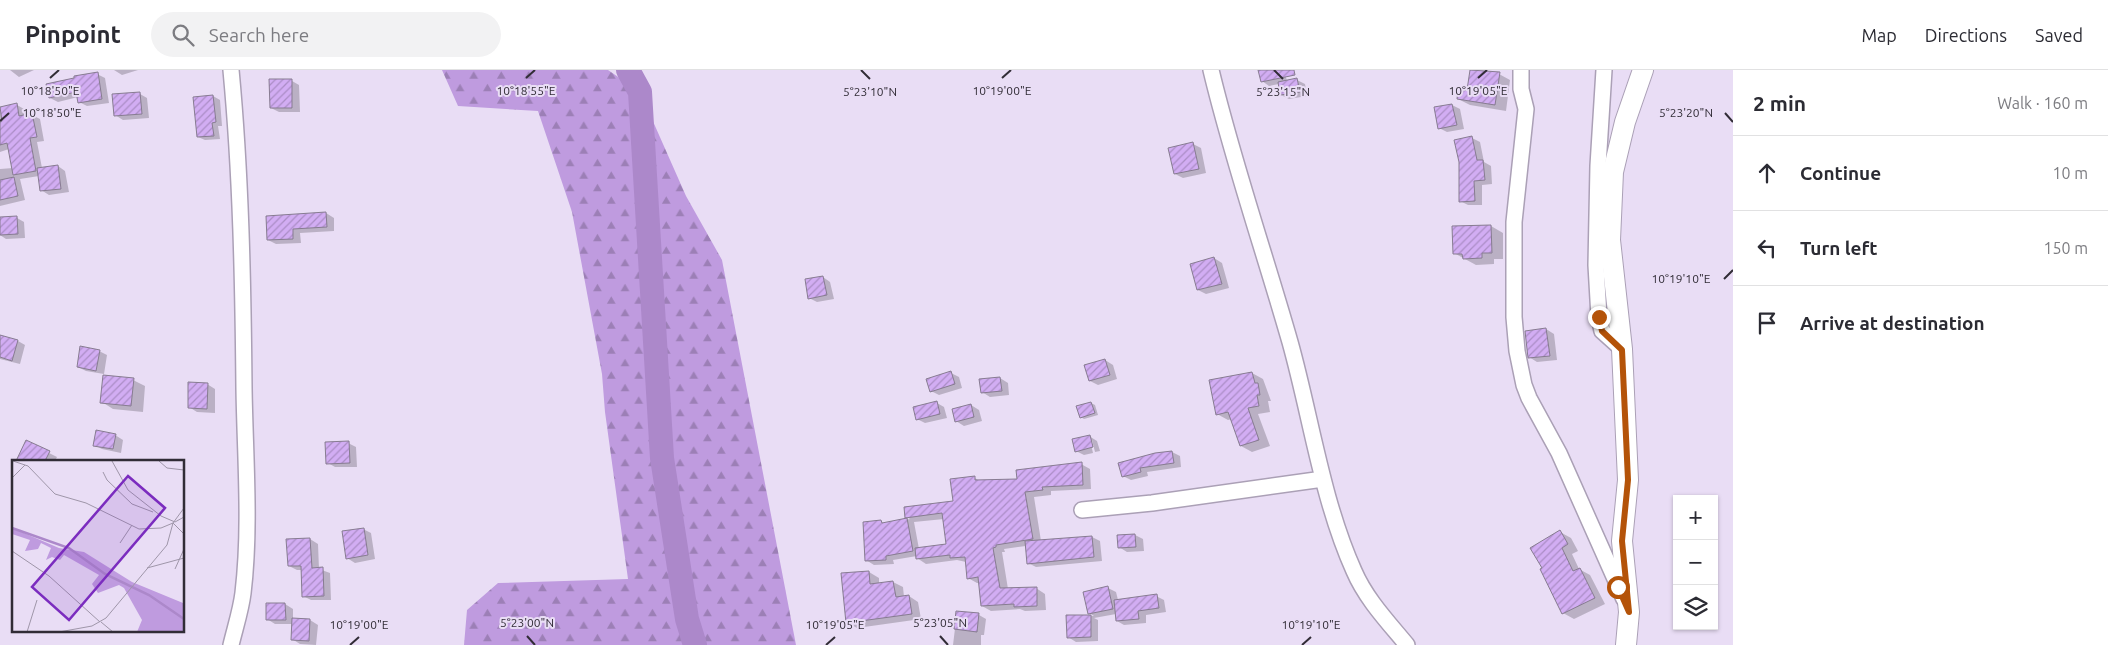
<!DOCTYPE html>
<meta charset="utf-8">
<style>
:root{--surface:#fff;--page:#f2f2f3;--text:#2b2b33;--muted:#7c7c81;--line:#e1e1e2}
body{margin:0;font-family:Ubuntu,sans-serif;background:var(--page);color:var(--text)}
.controls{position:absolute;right:15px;bottom:15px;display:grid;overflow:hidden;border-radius:0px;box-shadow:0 1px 4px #0004}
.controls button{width:45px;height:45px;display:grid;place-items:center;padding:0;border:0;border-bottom:1px solid var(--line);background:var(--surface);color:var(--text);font:25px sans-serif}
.stop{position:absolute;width:15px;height:15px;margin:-11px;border:4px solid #b45309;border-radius:50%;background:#fff}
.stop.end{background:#b45309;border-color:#fff;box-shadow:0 1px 5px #0008}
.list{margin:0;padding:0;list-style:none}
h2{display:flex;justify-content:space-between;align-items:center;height:65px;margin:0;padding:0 20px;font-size:21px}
h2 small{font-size:16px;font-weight:400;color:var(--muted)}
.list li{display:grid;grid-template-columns:32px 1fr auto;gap:15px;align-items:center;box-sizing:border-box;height:75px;padding:0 20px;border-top:1px solid var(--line)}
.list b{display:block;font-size:19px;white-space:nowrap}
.list em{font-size:16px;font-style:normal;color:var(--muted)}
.icon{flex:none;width:28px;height:28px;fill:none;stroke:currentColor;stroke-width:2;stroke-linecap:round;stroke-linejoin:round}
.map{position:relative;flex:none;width:1733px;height:575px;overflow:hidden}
header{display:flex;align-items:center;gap:30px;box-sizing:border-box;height:70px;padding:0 25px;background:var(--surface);border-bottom:1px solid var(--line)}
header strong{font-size:24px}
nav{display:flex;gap:28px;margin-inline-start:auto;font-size:18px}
.search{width:350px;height:45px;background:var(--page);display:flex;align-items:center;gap:12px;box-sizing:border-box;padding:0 18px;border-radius:28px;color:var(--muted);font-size:19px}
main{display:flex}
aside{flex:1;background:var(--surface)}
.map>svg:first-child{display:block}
.forest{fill:url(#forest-firs)}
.shadow{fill:#0003;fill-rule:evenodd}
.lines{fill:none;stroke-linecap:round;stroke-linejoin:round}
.river{stroke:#ac88ca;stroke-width:24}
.building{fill:url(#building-hatch);stroke:#877c91}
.minor-casing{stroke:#aba0b6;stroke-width:18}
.major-casing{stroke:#aba0b6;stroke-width:22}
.minor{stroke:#fff;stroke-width:15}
.major{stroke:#fff;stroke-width:20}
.route{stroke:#b45309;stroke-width:6}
.ticks{fill:none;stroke:#312c36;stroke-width:2}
.inset-river{fill:none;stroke:#ac88ca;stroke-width:2.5}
.inset-road{fill:none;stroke:#9f96a9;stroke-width:1}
.view{fill:#7b2cbf;fill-opacity:0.15;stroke:#7b2cbf;stroke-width:2.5}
.inset-edge{fill:none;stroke:#312c36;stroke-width:2.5}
.ticks-label{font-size:12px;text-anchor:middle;fill:#312c36;stroke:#e9ddf5;stroke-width:4;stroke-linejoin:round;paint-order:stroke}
</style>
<header>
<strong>Pinpoint</strong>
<div class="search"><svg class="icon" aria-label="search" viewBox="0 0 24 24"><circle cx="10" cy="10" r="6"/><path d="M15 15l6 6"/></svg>Search here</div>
<nav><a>Map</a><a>Directions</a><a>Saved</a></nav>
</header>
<main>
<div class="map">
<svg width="1733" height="575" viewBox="0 0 1733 575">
<defs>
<pattern id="forest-firs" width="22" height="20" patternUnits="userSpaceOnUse" patternTransform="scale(1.25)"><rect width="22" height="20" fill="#bf9bdf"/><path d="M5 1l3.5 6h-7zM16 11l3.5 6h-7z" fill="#9c7fb6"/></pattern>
<pattern id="building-hatch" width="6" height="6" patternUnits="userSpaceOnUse" patternTransform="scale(1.25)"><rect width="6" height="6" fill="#d2adf3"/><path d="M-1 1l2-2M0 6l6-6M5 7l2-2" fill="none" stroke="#ab8dc6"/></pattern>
</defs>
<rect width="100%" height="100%" fill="#e9ddf5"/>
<path class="forest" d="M442,0H608L640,22L686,126L722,190L796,575H464L467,540L498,513L628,509L605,342L602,304L572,142L538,41L458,36Z"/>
<path class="shadow" d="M10,0H34L19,7Z
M114,0H138L122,5Z
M1259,0H1284L1287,11L1297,10L1305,14L1307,26L1289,29L1281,25L1279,14L1269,16L1262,11Z
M1471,0L1499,4L1510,10L1506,41L1470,35L1458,29L1468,21Z
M97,4L105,8L109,33L87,36L79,32L78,27L58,32L50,28Z
M292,11L299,15L300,42H279L271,38Z
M140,24L147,28L149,48L123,50L115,45Z
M213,26L220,30L222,56H218L220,69L205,70L198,67Z
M17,35L24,39L26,46L32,45L40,49L44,71L37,72L42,98L58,96L65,101L69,122L49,125L41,120L39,106L20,109L25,130L0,136V99L13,98L9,79L0,82V38Z
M1452,35L1460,39L1464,59L1447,62L1439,58Z
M1472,68L1480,72L1484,92L1491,96L1492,114L1482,115V135H1468L1460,131Z
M1193,74L1201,78L1206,103L1183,108L1175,104Z
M326,143L334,148V161L300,163L301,173L276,174L268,170Z
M0,148H17L24,152L25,168L6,169L0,165Z
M1491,156L1503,163V189H1494V194L1476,195L1454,183Z
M1214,188L1222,193L1229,218L1206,224L1198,220Z
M823,207L830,212L834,229L817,232L809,228Z
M1546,259L1554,264L1557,290L1537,292L1529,287Z
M0,266L18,271L25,275L20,294L0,289Z
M99,281L107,285L104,304L86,301L78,297Z
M1105,290L1113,295L1117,309L1098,315L1090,311Z
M951,303L959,307L962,318L939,325L931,321Z
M1252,303L1263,309L1271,331H1268L1270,342L1258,344L1270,376L1252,382L1241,376L1232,349L1228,350L1217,344Z
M1000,308L1008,313L1009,325L990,327L982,322Z
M133,310L145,316L143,342L113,339L102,332Z
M207,314L215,319V343L197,342L189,337Z
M937,333L944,337L947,348L925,353L917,349Z
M1091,333L1095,335L1098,345L1084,349L1081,347Z
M971,335L979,340L982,351L964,356L956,351Z
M115,365L123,370L121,383L102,379L94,375Z
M1089,366L1097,371L1100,381L1095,382L1092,370H1090L1093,383L1084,385L1076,381Z
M27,372L57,387L55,391L18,390Z
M348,373L356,377L357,397H335L328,393Z
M1172,382L1180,386L1181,397L1147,402L1148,406L1131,410L1123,406Z
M1081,394L1090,399L1091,419L1051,421V425L1034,427L1041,471L1092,467L1100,471L1102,491L1036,497L1028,493L1026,476L1004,479L1005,482H1002L1008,519L1036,518L1045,524L1046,540L1025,541L1020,539L991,541L982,536L980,513H977L968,508L966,492L957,490L926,494L917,488V486L893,490L894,494L874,495L866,490L881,452L885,454L910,449L907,447L954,432L975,408L981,412L1018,411ZM944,449L948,475L919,479L914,452Z
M363,459L371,463L375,489L355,493L347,488Z
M1560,462L1571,468L1578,481L1572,484L1579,499L1590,505L1605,534L1574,549L1563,543Z
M1135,465L1143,469L1144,481L1127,482L1119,477L1118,466Z
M310,469L318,474L319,499L330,503L331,530H311L303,526L302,500H297L289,496Z
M869,502L879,508V514L893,512L903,517L904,527L909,526L918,532L921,549L857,558L848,553Z
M1108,518L1116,522L1118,530L1156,526L1164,530L1166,542L1146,545V553L1124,555L1117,551L1116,544L1094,548L1098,550V571L1076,572L1068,567V546H1094L1089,543Z
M267,534H285L293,539V549L310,550L318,555L316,575L300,574L292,569L293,554H275L267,549Z
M957,542L979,545L986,549L984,565H981V575H953Z"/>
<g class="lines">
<path class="river" d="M628,0L640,22L662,388L687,549L695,575"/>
</g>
<path class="building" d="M1258,0H1294L1295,5L1261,12Z
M1470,0L1500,2L1495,35L1457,29L1458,20H1467Z
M98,2L102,29L78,33L76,22L49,28L46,14L74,8V6Z
M1297,8L1300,22L1280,25L1278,12Z
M269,9H292V38H270Z
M140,22L142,44L114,46L112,24Z
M213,25L216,52L212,53L214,66L197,67L193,27Z
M17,33L19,46L32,43L37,67L30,68L36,101L13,105L7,73L0,75V52L2,51L0,37Z
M1452,34L1457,55L1438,59L1434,37Z
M1472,66L1477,90H1483L1485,110L1474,111L1475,131L1459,132V92L1454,70Z
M1193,72L1199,99L1174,104L1168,78Z
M58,95L61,119L40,121L37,98Z
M14,107L18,126L0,130V110Z
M326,142L327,157L293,159V169L267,170L266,146Z
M17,146L18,164L0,165V147Z
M1491,155L1492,183H1482V188L1463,189L1462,184H1453L1452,156Z
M1214,187L1222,214L1197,220L1190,194Z
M823,206L827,225L808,229L805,209Z
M1546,258L1550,286L1528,288L1525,261Z
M0,265L18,270L12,291L0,287Z
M80,276L100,280L96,301L77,297Z
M1105,289L1110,305L1089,311L1084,295Z
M951,301L955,314L930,322L926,309Z
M1252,302L1255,313H1258L1260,325H1257L1259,336L1248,338L1259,370L1240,376L1228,342L1216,345L1209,310Z
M103,305L134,308L131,336L100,333Z
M1000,307L1002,321L981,323L979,309Z
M188,312L208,313L207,339L188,338Z
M937,331L940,344L916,350L913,337Z
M1091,332L1095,343L1080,348L1076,336Z
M971,334L974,347L955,352L952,339Z
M96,360L116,364L113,379L93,376Z
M1090,365L1093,377L1075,382L1072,369Z
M26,370L50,381L45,391H16Z
M349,371L350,393L326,394L325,372Z
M1172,381L1174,393L1140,398L1141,402L1122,407L1118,393L1155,383Z
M1082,392L1083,415L1042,417L1043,420L1025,422L1033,469L996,475V477L993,478L1000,518L1037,517V536L1014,537V534L981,536L978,507L967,509L965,487L950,488V485L916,489L915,478L946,474L942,443L905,448L904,437L953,431L950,409L975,406V410L1017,409L1016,400Z
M907,448L913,481L886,486V490L865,491L863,452L881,450L882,453Z
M364,458L368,485L346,489L342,461Z
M1560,460L1568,474L1562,478L1573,501L1580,498L1595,528L1562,544L1540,499L1542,498L1530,478Z
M1135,464L1136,477L1118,478L1117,465Z
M1092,466L1094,487L1027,494L1025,471Z
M310,468L312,498L323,497L324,526L302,527L301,496H288L286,469Z
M869,501L870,514L893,511L896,527L909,525L912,544L846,553L841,503Z
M1108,516L1113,539L1088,544L1083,522Z
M1157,524L1159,538L1138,541L1139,549L1116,551L1114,530Z
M266,533H285L286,550H266Z
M956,541L979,543L977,562L954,559Z
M1066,545H1091V567L1067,568Z
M292,548L310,549L309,571L291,570Z"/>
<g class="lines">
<g class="minor-casing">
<path id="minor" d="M231,0C241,106 243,212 244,318C245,386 251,456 243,523C241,540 235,558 231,575
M1211,0C1233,92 1264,181 1290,272C1311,347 1322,430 1354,501C1366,529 1388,552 1407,575
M1521,0V19L1526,39L1514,152V247L1517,281L1524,315L1529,328L1559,383L1624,529
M1604,0L1598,96L1596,195L1599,247L1602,261L1622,279
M1082,440L1152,433L1323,409"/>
</g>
<g class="major-casing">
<path id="major" d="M1626,575L1629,542L1622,471L1628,410L1622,279L1610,170L1613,102L1625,52L1643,0"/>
</g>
<use href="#minor" class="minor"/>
<use href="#major" class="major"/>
</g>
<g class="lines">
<path class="route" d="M1599,247L1602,261L1622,280L1628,410L1622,471L1629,542L1618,517"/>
</g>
<path class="ticks" d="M861,0L870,9M1274,0L1283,9M50,8L59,0M526,8L535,0M1002,8L1011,0M1478,8L1487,0M1725,43L1733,52M0,51L9,43M1724,209L1733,200M527,566L535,575M940,566L948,575M350,575L359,567M826,575L835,567M1302,575L1311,567"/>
<g transform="translate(12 390)">
<rect width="172" height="172" fill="#e9ddf5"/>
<path d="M0,68L47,88L72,92L120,122L171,143L172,172H125L130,160L112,128L107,125L86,133L80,124L87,115L52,95L48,100L40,97L34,100L39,88L29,83L26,89L13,91L18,80L0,74Z" fill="#bf9bdf"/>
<path class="inset-river" d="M0,68L57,88L93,114L137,135L172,159"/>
<path class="inset-road" d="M1,1L16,6L43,34L74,43L127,69L149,68L161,63L172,74M100,1L116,30L149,56L163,62L172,57M147,1L155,8L172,10M91,12L95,20L120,44L141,52M0,18L13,5M108,83L120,65M0,91L37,116L88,162M135,108L172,98M163,109L172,89M89,162L101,172M15,172L25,140M47,172L80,166L94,158L155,85L161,63L172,48"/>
<path class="view" d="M116,16L153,48L57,160L20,127Z"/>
<rect width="172" height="172" class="inset-edge"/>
</g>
<g class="ticks-label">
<text x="50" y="25">10°18'50"E</text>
<text x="526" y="25">10°18'55"E</text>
<text x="1002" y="25">10°19'00"E</text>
<text x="1478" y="25">10°19'05"E</text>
<text x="870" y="26">5°23'10"N</text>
<text x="1283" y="26">5°23'15"N</text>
<text x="52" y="47">10°18'50"E</text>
<text x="1686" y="47">5°23'20"N</text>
<text x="1681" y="213">10°19'10"E</text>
<text x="527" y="557">5°23'00"N</text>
<text x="940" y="557">5°23'05"N</text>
<text x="359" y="559">10°19'00"E</text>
<text x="835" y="559">10°19'05"E</text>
<text x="1311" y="559">10°19'10"E</text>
</g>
</svg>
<div class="controls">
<button>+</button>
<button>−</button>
<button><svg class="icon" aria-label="layers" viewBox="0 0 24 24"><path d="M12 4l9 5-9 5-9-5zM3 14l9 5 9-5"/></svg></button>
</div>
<div class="stop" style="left:1618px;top:517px"></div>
<div class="stop end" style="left:1599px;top:247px"></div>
</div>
<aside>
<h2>2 min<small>Walk · 160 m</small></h2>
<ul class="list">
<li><svg class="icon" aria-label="ahead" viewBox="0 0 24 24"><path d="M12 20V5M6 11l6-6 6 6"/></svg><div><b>Continue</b></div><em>10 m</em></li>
<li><svg class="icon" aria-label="left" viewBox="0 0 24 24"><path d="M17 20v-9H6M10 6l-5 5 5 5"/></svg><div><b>Turn left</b></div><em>150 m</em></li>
<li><svg class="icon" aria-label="arrive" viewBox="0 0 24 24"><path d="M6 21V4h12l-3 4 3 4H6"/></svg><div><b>Arrive at destination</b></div></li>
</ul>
</aside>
</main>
